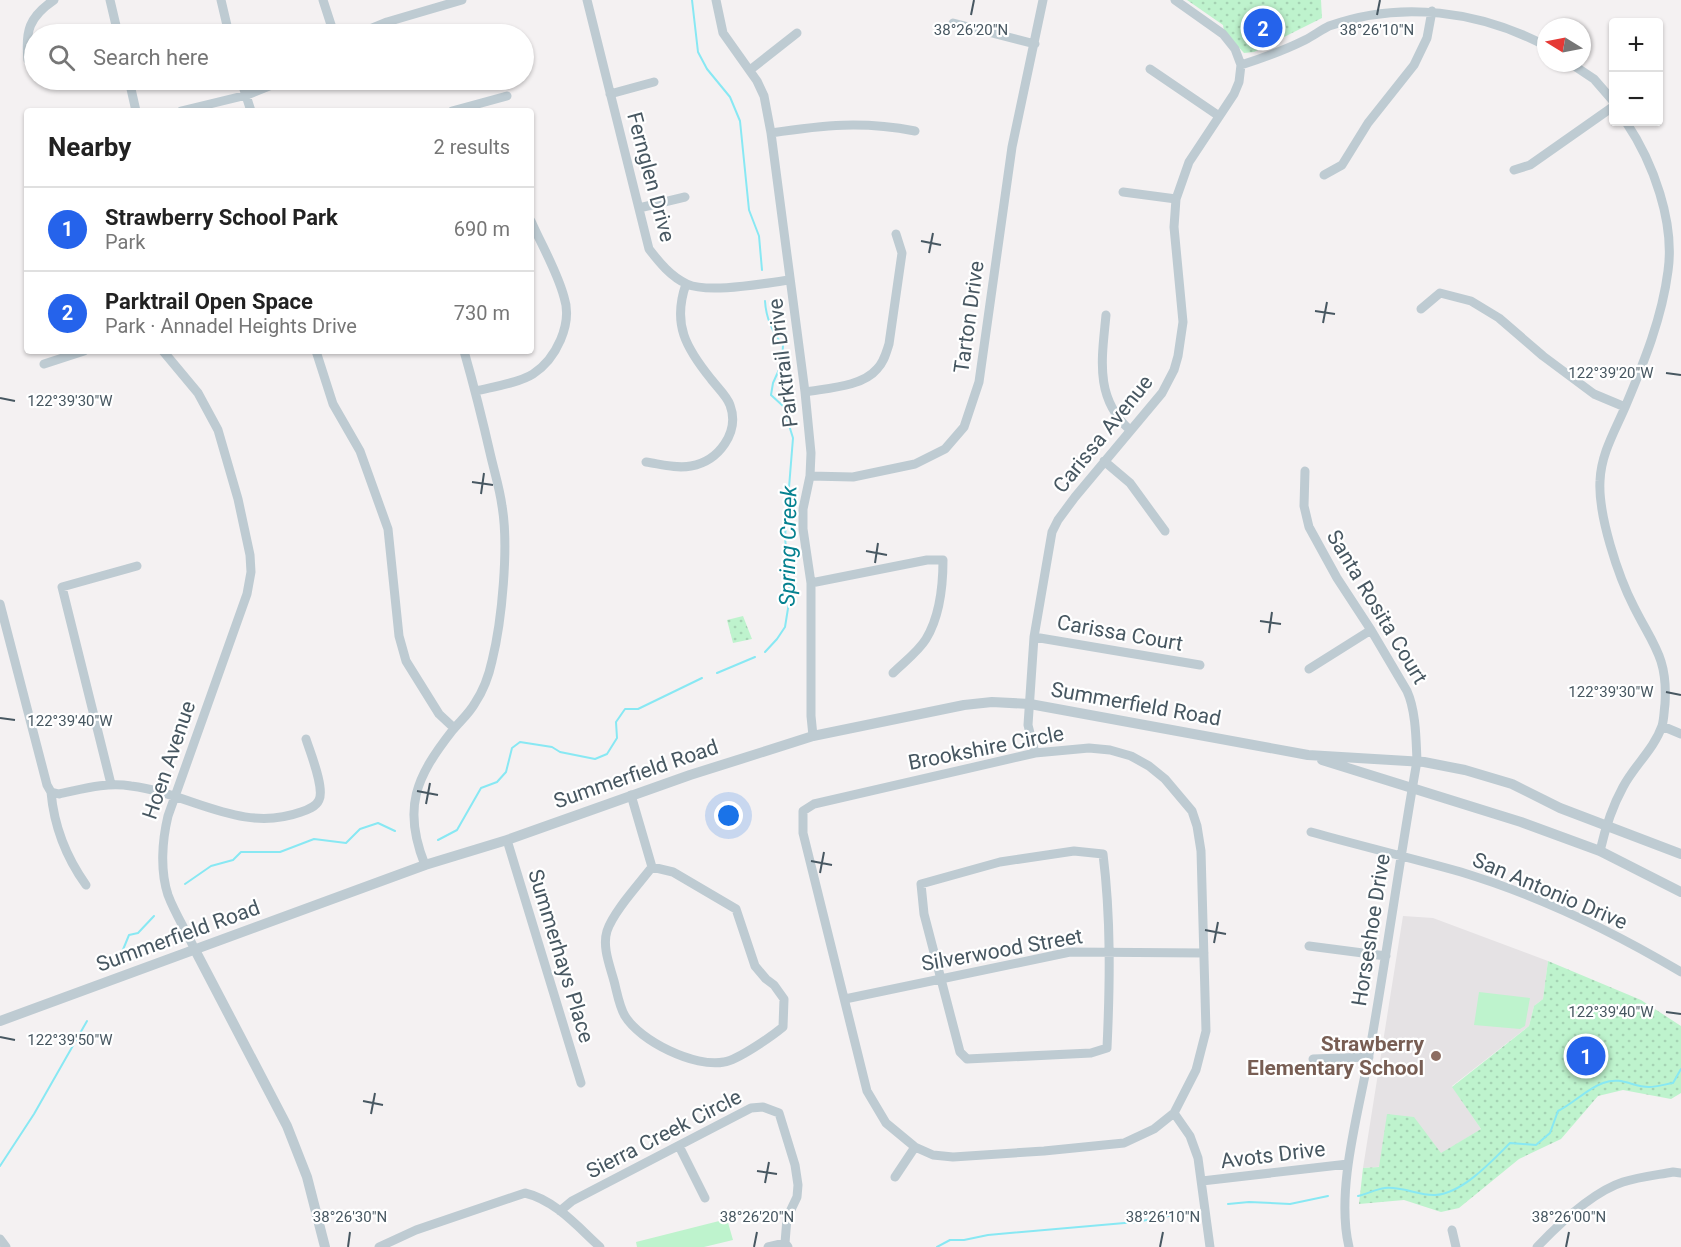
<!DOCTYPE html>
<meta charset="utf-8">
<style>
:root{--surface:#fff;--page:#f2f2f2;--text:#222;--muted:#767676;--line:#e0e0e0;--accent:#2563eb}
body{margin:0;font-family:Roboto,sans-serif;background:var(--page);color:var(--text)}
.controls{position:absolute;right:18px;top:18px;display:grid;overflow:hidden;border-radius:6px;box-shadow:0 2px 4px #0004}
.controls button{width:54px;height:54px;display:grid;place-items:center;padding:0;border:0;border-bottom:2px solid var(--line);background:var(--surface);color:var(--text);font:30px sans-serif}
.compass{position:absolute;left:1537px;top:18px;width:54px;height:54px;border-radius:50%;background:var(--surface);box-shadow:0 2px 4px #0004;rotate:280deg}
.you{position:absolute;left:729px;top:816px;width:21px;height:21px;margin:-15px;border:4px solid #fff;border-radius:50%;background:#1a73e8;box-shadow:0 0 0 9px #1a73e833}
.badge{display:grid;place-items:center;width:39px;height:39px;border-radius:50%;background:var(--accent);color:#fff;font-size:20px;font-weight:700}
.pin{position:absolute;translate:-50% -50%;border:3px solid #fff;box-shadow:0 2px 6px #0006}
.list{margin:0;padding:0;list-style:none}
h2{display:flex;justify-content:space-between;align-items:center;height:78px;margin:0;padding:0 24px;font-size:26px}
h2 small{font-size:20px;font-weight:400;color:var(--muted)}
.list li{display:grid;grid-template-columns:39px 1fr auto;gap:18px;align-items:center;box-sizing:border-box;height:84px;padding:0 24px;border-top:2px solid var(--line)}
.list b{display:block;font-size:22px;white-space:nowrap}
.list p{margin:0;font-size:20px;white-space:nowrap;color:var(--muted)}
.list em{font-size:20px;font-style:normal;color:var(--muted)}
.icon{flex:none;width:33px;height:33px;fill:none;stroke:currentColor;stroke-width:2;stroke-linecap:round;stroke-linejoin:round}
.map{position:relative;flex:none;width:1681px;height:1247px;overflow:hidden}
.search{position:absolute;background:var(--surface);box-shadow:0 2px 4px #0004;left:24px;top:24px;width:510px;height:66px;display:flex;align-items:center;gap:15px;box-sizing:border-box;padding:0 21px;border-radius:33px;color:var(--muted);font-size:22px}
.panel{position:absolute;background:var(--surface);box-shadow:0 2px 4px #0004;left:24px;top:108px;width:510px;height:246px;border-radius:6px}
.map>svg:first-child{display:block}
.education{fill:#e5e2e4}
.green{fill:url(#green-dots)}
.pitch{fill:#bef3cd}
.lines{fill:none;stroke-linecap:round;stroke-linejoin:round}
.stream{stroke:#88e8f3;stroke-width:2}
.minor{stroke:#becbd2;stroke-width:9}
.tertiary{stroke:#becbd2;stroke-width:10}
.ticks{fill:none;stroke:#475761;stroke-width:2}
.education-dot{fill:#8d6e63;stroke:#fff;stroke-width:2}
.labels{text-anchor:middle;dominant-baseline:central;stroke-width:4.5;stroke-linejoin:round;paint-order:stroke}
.street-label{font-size:21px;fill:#475761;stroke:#fff}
.education-label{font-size:21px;font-weight:bold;fill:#785e54;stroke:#fff;text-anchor:end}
.water-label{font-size:22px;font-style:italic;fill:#058190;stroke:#fff}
.ticks-label{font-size:15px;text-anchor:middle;fill:#475761;stroke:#fff;stroke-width:4.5;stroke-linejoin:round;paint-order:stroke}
</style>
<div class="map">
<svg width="1681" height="1247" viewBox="0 0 1681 1247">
<defs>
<pattern id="green-dots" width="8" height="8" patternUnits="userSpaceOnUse" patternTransform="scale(1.5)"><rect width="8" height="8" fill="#bef3cd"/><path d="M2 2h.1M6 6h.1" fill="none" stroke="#a5d2b3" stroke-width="1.8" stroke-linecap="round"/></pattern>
</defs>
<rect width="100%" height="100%" fill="#f4f1f2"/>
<path class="education" d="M1403,916L1433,918L1548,961L1543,999L1534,1006L1529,1026L1452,1086L1481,1129L1426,1163L1363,1168Z"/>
<path class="green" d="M1187,0H1321L1322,18L1254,52L1244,53L1224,31L1223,25Z
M743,616L752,639L733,643L727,620Z
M1548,961L1641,1000L1681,1026V1093L1671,1099L1623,1090L1598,1096L1561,1139L1519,1159L1459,1208L1441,1212L1404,1200L1359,1204L1363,1168L1379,1167L1387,1114L1414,1117L1441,1153L1481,1129L1452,1087L1529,1026L1534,1006L1543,999Z"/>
<path class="pitch" d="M1479,992L1530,998L1525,1026L1520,1029L1474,1025Z
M727,1219L733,1240L704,1247H637L636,1242Z"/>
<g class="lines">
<path class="stream" d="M692,0L698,52L707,69L730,97L740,121L749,210L759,236L762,270
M765,652L777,639L785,627L790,596L785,537L793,438L783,406L771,395L773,383L782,363L783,345C772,332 766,318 765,301
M717,673L755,657
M438,840L457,830L481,788L497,782L506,772L512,748L520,742L552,747L560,752L595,759L607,754L617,738L616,722L625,709H638L702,678
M185,884L211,866L233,860L241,852H280L314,839L346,843L360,829L378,823L395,831
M120,957L129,935L138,933L154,916
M0,1166L34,1114L87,1021
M1358,1196C1367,1194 1376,1189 1385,1188C1401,1186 1420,1196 1435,1195C1462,1194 1492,1161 1510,1143L1536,1145L1550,1133L1558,1111C1574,1103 1588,1088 1603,1083C1622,1076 1632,1087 1649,1087C1657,1087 1666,1084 1673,1083L1681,1069
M1228,1204L1249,1202L1290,1204L1328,1196
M937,1247L950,1240H964L988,1235L1136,1222L1190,1212"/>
<path class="minor" d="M110,0L118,34
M221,0L229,34
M323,0L334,34
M587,0L649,249C659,262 671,277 687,284C709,294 765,283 790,280
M716,0L723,33L757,81L764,96L771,133L805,392L811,453L810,476L803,509V529L811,583V716L813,736
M953,23L1035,44
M358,34L387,22L462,0
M28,60C25,31 29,17 54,0
M1570,63L1594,79L1614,102
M1241,65C1263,58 1285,50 1305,40C1313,36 1321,30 1329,26C1401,0 1480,11 1546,46
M1150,69L1219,116
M750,70L797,33
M129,80L136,111
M241,80L251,111
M610,94L654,82
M181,111L247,95L284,80
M452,111L507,96
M771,133C824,125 862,121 915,131
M1514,170L1530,165L1614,106
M1324,175L1342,165L1368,123L1414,65L1427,38L1432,11
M1123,192L1176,199
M639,208L685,197
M1421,309L1440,293L1471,301L1499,318L1543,356L1594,394L1625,407
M1106,315C1102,358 1094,398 1130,430
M163,351L198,393L218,430L238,499L250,555L251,572L247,594L168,816C162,841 160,871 168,895C175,914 187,932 195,950
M316,351L333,404L360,451L388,529L399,636L406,661L439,714L454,728
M44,364L84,351
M476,391C492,387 519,383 533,374C556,359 573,324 564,297C557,271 542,246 531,221
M805,392C827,388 862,387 877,369C884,362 886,353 889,344L902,253L896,234
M1104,461L1130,483L1165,531
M646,462C660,464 676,469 691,466C719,461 740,432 730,405C727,396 717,387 711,379C686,348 672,324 686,284
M1305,471L1304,506L1309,527L1337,578L1371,630L1407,691C1416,711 1416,739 1417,761C1400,857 1387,953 1370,1049C1360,1108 1335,1189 1349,1247
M810,476L853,477L915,464L945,449L964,427L979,382L1012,147L1043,0
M811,583L927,560H943C943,585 940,616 926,639C918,652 904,662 893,673
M0,604L47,785L51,792L59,794C83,789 106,782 131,786C190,793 240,834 301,812C307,810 316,807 319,800C325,788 310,752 306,739
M1034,637L1200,665
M1309,669L1371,630
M1662,726L1681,734
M1089,748L1110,750L1131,756L1149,766L1165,779L1192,811L1197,826L1201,851L1206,1031L1196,1070L1174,1113L1154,1129L1124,1143L1044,1151L953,1157L933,1155L915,1147L886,1123L867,1091L803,833V811L814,804L1035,753Z
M1035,753L1028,725L1034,637L1052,532L1058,520L1075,497L1162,393L1174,370L1178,356L1183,322L1174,227L1176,199L1189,162L1234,94L1239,82L1241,65L1235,49L1223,34L1175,0
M111,784L62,587L137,566
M51,792C54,826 66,857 86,885
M631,795L652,867
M1311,832C1361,846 1411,858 1461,872C1537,895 1612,931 1681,972
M507,840L581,1083
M1074,851L1103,854C1111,918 1110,983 1107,1048L1091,1053L967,1059L960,1052L924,914L921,884L1000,862Z
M1600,851C1605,829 1612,807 1623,787C1634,766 1654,749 1662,726C1664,720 1664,711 1665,704C1668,658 1653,645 1634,607C1618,576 1598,515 1600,481C1601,453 1616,429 1626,405C1644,362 1662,318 1668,271C1675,222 1653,162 1626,122
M425,865C402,808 416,777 452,731C459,722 469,714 475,703C483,691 489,675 492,661C502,621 509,546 502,506C500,490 495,474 491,457C483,422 474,386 464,351
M652,867L673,872L736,909L755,966L766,979L774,985L784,999L783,1027C772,1036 738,1060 724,1062C695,1068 640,1041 625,1016C619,1006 617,992 614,981C610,966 602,947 607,931C613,912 639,884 652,867Z
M1309,946L1386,956
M845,999L1070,952L1204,953
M1313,1059L1369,1057
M1174,1113L1190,1136L1198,1158L1210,1247
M679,1146L705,1198
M895,1177L915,1147
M1202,1181L1348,1164
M560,1211L572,1201L751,1108L763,1107L779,1113L795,1165L798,1185L797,1197L787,1218L785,1243
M1452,1230L1456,1247
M0,1239L6,1247
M379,1247L416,1230L525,1193C555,1200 578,1227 600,1247
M768,1247L785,1243L788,1247
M1537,1247C1559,1224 1592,1192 1623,1182C1639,1177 1657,1175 1673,1172L1681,1173"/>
<path class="tertiary" d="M1322,760L1521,822L1600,851L1681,892
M195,950L287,1126L307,1177L325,1247
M0,1021L425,865L507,840L690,775L766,751L813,736L964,705L992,702L1030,704L1308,755L1424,762L1465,770L1512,784L1560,808L1681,854"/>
</g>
<path class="ticks" d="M971,15L974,0M1377,15L1380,0M921,241L941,245M929,253L933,233M1315,311L1335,314M1323,323L1327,302M1666,373L1681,375M0,398L15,401M472,482L493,485M481,494L484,473M866,551L887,555M875,563L878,543M1260,621L1281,624M1269,633L1272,612M1666,692L1681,695M0,718L15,720M417,791L438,795M426,804L430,783M811,861L832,865M820,873L824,852M1205,930L1226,934M1214,943L1218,922M1666,1012L1681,1014M0,1037L15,1040M363,1101L383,1105M371,1114L375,1093M757,1171L777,1174M765,1183L769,1162M348,1247L350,1232M754,1247L757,1232M1160,1247L1163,1232M1566,1247L1569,1232"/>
<circle class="education-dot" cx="1436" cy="1056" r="6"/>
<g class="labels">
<g class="street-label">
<text transform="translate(651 177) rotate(75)">Fernglen Drive</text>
<text transform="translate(969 317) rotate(-82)">Tarton Drive</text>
<text transform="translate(783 363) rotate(-97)">Parktrail Drive</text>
<text transform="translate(1103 434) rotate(-51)">Carissa Avenue</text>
<text transform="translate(1377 607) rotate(59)">Santa Rosita Court</text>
<text transform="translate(1120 633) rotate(10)">Carissa Court</text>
<text transform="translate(1136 704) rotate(10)">Summerfield Road</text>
<text transform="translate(986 748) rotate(-11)">Brookshire Circle</text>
<text transform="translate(169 760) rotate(-71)">Hoen Avenue</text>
<text transform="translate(636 774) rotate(-19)">Summerfield Road</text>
<text transform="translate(1550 891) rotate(23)">San Antonio Drive</text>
<text transform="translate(1371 930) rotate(-81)">Horseshoe Drive</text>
<text transform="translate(178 936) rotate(-20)">Summerfield Road</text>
<text transform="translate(1002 950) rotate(-10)">Silverwood Street</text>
<text transform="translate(561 956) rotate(73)">Summerhays Place</text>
<text transform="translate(664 1134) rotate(-27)">Sierra Creek Circle</text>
<text transform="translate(1273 1155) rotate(-7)">Avots Drive</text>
</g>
<g class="education-label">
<text x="1424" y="1044">Strawberry<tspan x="1424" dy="24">Elementary School</tspan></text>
</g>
<g class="water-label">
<text transform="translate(788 546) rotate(-89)">Spring Creek</text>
</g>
</g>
<g class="ticks-label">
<text x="971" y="35">38°26'20"N</text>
<text x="1377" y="35">38°26'10"N</text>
<text x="1611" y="378">122°39'20"W</text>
<text x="70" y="406">122°39'30"W</text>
<text x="1611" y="697">122°39'30"W</text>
<text x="70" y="726">122°39'40"W</text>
<text x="1611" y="1017">122°39'40"W</text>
<text x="70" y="1045">122°39'50"W</text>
<text x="350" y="1222">38°26'30"N</text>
<text x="757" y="1222">38°26'20"N</text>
<text x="1163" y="1222">38°26'10"N</text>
<text x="1569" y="1222">38°26'00"N</text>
</g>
</svg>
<div class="controls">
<button>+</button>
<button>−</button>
</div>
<svg class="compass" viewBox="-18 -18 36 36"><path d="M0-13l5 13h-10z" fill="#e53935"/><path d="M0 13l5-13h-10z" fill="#767676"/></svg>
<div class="you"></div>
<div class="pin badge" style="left:1586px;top:1056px">1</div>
<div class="pin badge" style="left:1263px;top:28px">2</div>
<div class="search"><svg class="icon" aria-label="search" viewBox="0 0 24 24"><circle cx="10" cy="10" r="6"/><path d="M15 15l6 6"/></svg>Search here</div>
<section class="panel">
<h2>Nearby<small>2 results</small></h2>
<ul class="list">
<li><span class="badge">1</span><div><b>Strawberry School Park</b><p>Park</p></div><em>690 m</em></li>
<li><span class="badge">2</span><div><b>Parktrail Open Space</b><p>Park · Annadel Heights Drive</p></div><em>730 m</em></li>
</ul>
</section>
</div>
